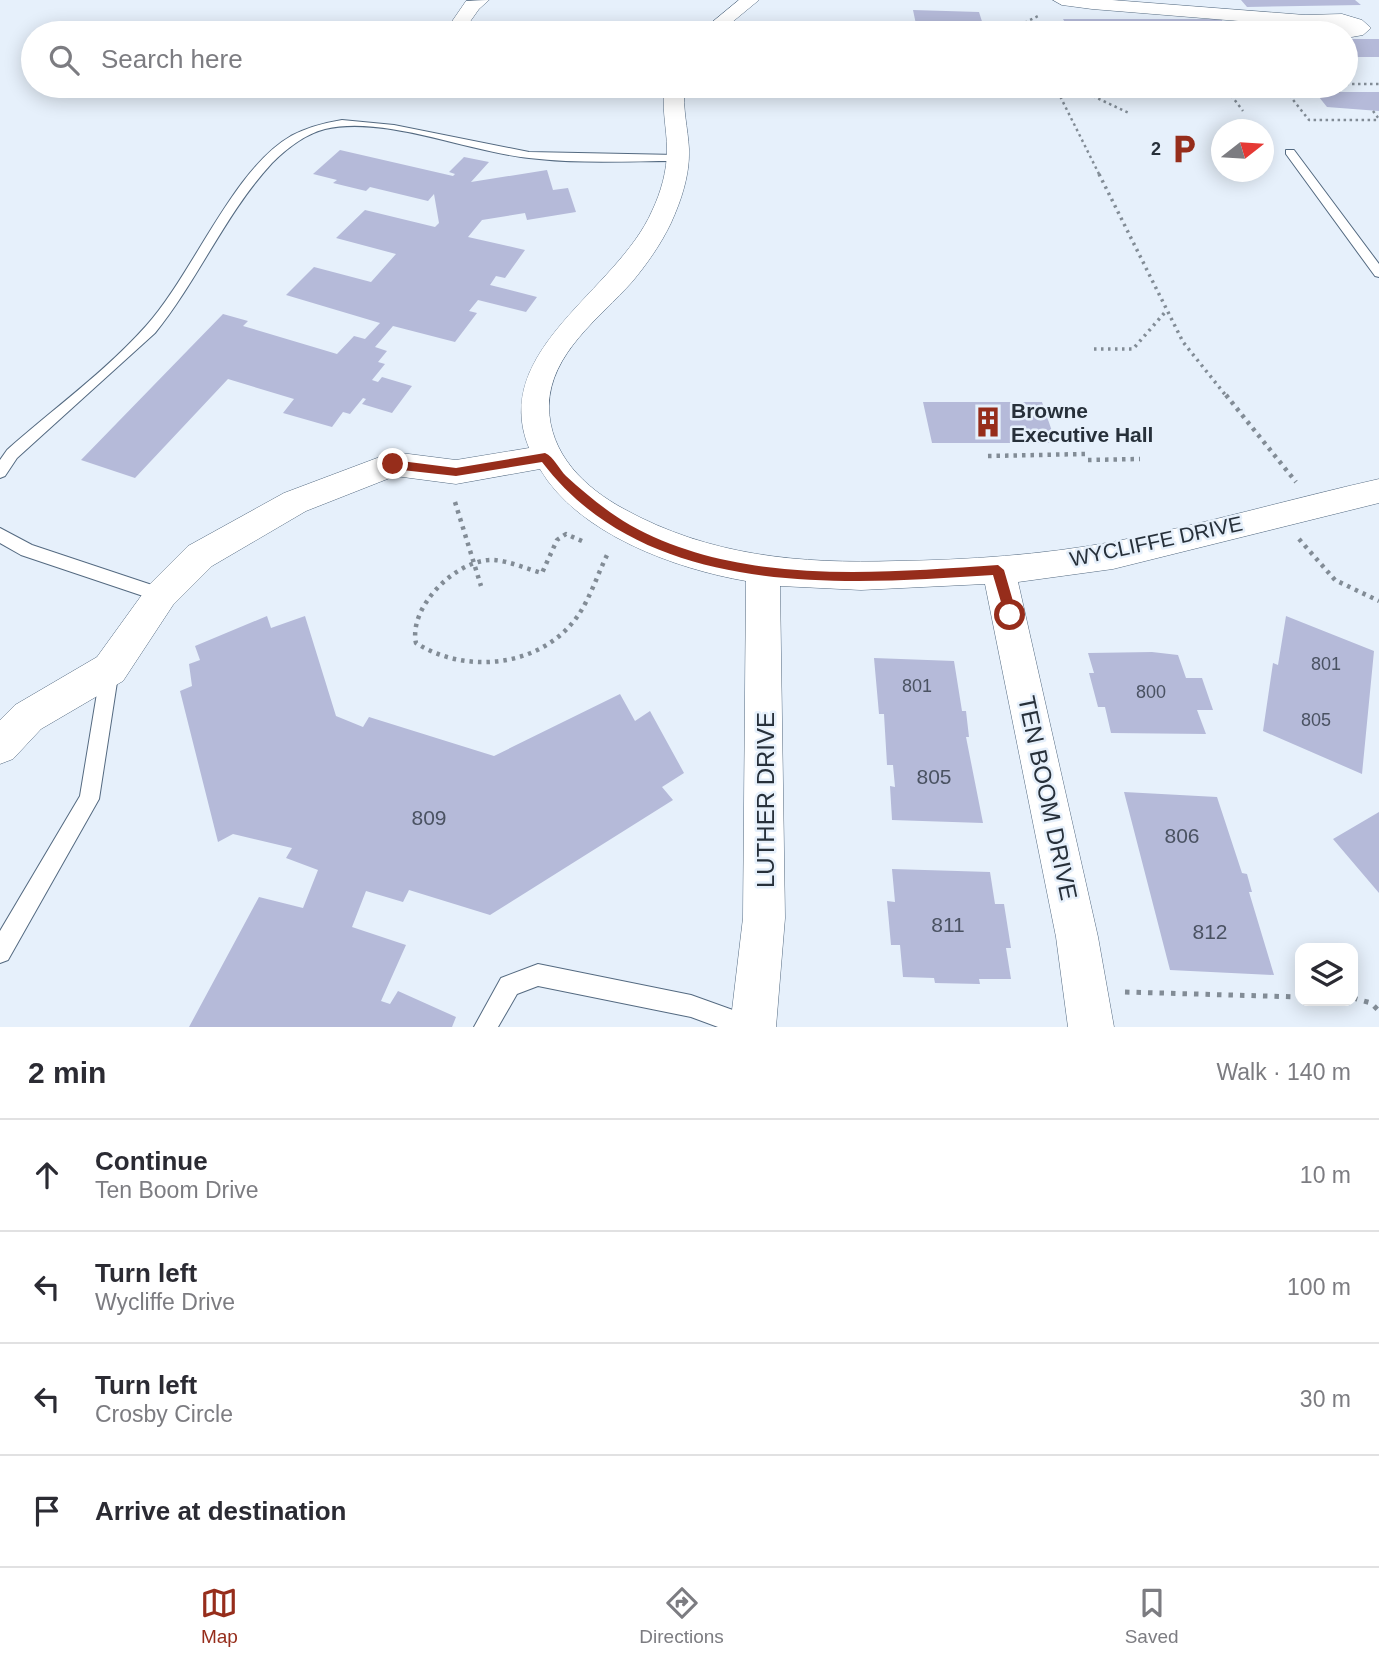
<!DOCTYPE html>
<meta charset="utf-8">
<style>
:root{--surface:#fff;--page:#f2f2f3;--text:#2b2b33;--muted:#7c7c81;--line:#e1e1e2;--accent:#962d1b}
body{margin:0;font-family:Arial,sans-serif;background:var(--page);color:var(--text)}
.controls{position:absolute;right:21px;bottom:21px;display:grid;overflow:hidden;border-radius:14px;box-shadow:0 4px 18px #0003}
.controls button{width:63px;height:63px;display:grid;place-items:center;padding:0;border:0;border-bottom:2px solid var(--line);background:var(--surface);color:var(--text);font:35px sans-serif}
.compass{position:absolute;left:1211px;top:119px;width:63px;height:63px;border-radius:50%;background:var(--surface);box-shadow:0 4px 18px #0003;rotate:73deg}
.stop{position:absolute;width:21px;height:21px;margin:-16px;border:5px solid #962d1b;border-radius:50%;background:#fff}
.stop.end{background:#962d1b;border-color:#fff;box-shadow:0 2px 7px #0008}
.list{margin:0;padding:0;list-style:none}
h2{display:flex;justify-content:space-between;align-items:center;height:91px;margin:0;padding:0 28px;font-size:30px}
h2 small{font-size:23px;font-weight:400;color:var(--muted)}
.list li{display:grid;grid-template-columns:46px 1fr auto;gap:21px;align-items:center;box-sizing:border-box;height:112px;padding:0 28px;border-top:2px solid var(--line)}
.list b{display:block;font-size:26px;white-space:nowrap}
.list p{margin:0;font-size:23px;white-space:nowrap;color:var(--muted)}
.list em{font-size:23px;font-style:normal;color:var(--muted)}
.icon{flex:none;width:38px;height:38px;fill:none;stroke:currentColor;stroke-width:2;stroke-linecap:round;stroke-linejoin:round}
.map{position:relative;flex:none;width:1379px;height:1027px;overflow:hidden}
.search{position:absolute;background:var(--surface);box-shadow:0 4px 18px #0003;left:21px;right:21px;top:21px;height:77px;display:flex;align-items:center;gap:18px;box-sizing:border-box;padding:0 24px;border-radius:38px;color:var(--muted);font-size:26px}
.sheet{height:539px;background:var(--surface)}
nav{display:flex;justify-content:space-around;align-items:center;box-sizing:border-box;height:98px;border-top:2px solid var(--line);background:var(--surface);font-size:19px;color:var(--muted)}
nav a{display:grid;justify-items:center;gap:4px}
nav .on{color:var(--accent)}
.map>svg:first-child{display:block}
.building{fill:#b5bad9}
.lines{fill:none;stroke-linecap:round;stroke-linejoin:round}
.service-casing{stroke:#546a81;stroke-width:2}
.minor-casing{stroke:#546a81;stroke-width:1}
.path-far3{stroke:#828c96;stroke-width:2.5;stroke-dasharray:2.5 3.5;stroke-linecap:butt}
.path-far2{stroke:#828c96;stroke-width:3.5;stroke-dasharray:2.5 4.5;stroke-linecap:butt}
.path-far1{stroke:#828c96;stroke-width:4.5;stroke-dasharray:3.5 5;stroke-linecap:butt}
.path{stroke:#828c96;stroke-width:5;stroke-dasharray:4.5 7;stroke-linecap:butt}
.service{fill:#fff;fill-rule:evenodd}
.minor{fill:#fff;fill-rule:evenodd}
.route{fill:#962d1b}
.labels{text-anchor:middle;dominant-baseline:central;stroke-width:5;stroke-linejoin:round;paint-order:stroke}
.far-poi-label{font-size:18px;font-weight:bold;fill:#27303a;stroke:#e6f0fb;text-anchor:end}
.number-label{font-size:18px;fill:#4a5262}
.poi-label{font-size:21px;font-weight:bold;fill:#27303a;stroke:#e6f0fb;text-anchor:start}
.street-label{font-size:21px;fill:#27303a;stroke:#e6f0fb}
.near-number-label{font-size:21px;fill:#4a5262}
.near-street-label{font-size:24px;fill:#27303a;stroke:#e6f0fb}
</style>
<div class="map">
<svg width="1379" height="1027" viewBox="0 0 1379 1027">
<rect width="100%" height="100%" fill="#e6f0fb"/>
<path class="building" d="M1241,0H1355L1361,5L1247,7Z
M913,10L979,12L985,31L917,29Z
M1063,19H1221L1232,33H1071Z
M1346,39H1379V57H1346Z
M1315,92H1379V111L1327,107Z
M340,150L453,176L455,174L449,172L464,157L489,162L471,182L547,170L553,190L568,188L576,212L527,220L525,213L482,220L468,237L525,250L505,278L496,276L490,285L537,297L526,312L478,300L469,311L477,313L455,342L393,326L375,347L387,351L378,362L385,364L372,380L378,382L382,377L412,386L392,413L362,404L366,399L363,398L350,414L343,412L332,427L283,413L294,399L228,379L135,478L81,460L223,314L248,321L243,326L337,354L354,336L365,339L380,323L286,295L314,267L371,282L396,254L336,238L365,210L435,227L439,223L434,194L428,201L370,187L366,191L333,183L337,180L313,174Z
M923,402H1042L1056,443H932Z
M267,616L271,628L305,616L336,716L363,727L369,717L494,756L620,694L635,721L650,711L684,773L662,787L673,800L490,915L409,890L403,902L366,891L352,927L406,945L381,1001L390,1004L398,991L456,1017L452,1027H189L259,897L303,908L318,870L286,858L292,848L233,834L218,842L180,691L192,686L189,664L200,660L195,646Z
M1286,616L1374,651L1362,774L1263,731L1273,663L1278,665Z
M1152,652L1178,655L1186,678H1202L1213,710H1197L1206,734L1111,733L1105,707H1098L1089,673H1094L1088,653Z
M874,658L954,661L962,711H966L969,737H966L983,823L892,820L890,786L895,787L893,765H887L884,714H879Z
M1124,792L1217,797L1242,873L1247,874L1252,892H1249L1274,975L1170,970Z
M1379,812V893L1333,839Z
M892,869L990,872L995,904H1004L1011,948H1006L1011,979H979L980,984L935,983L934,978L903,977L900,945H891L887,901L895,902Z"/>
<g class="lines">
<g class="service-casing">
<path id="service" d="M342,120L394,125L529,152L677,155L683,158L677,161C628,161 578,164 529,158C468,152 384,115 325,129C305,134 286,149 272,163C225,214 198,280 155,333L17,458L5,476L0,478V460L7,450C53,409 105,372 146,326C193,274 233,169 291,136C308,127 324,123 342,120Z
M1286,150H1294L1379,264V277L1375,276L1286,154Z
M0,528L32,545L167,590L169,595L167,600L161,602L21,555L0,543Z
M110,661L116,663L119,669L99,799L8,960L0,963V931L80,796L101,669L104,663Z
M538,964L691,995L758,1019L761,1027H718L691,1017L538,986L517,994L498,1027H474L501,978Z"/>
</g>
<g class="minor-casing">
<path id="minor" d="M489,0L479,9L462,33H444L466,1Z
M739,0H759L719,33H699Z
M1053,0H1112L1305,15L1342,14L1362,20L1371,28L1363,35L1346,38V33H1326L1313,27L1092,9L1062,5Z
M665,86H685C682,108 688,128 689,149C690,175 681,201 671,223C661,244 647,264 632,282C600,318 550,353 549,406C549,454 585,488 624,509C709,556 800,564 896,561C968,560 1041,555 1112,542C1202,525 1290,499 1379,479V503L1113,569L1018,582L1098,937L1114,1027H1068L1056,937L985,584L861,590L780,586L785,918L776,1027H730L743,918L746,581C676,569 578,534 540,469L456,484L395,476L306,511L212,566L173,605L123,681L41,729L13,759L0,764V720L15,705L97,657L149,585L188,546L284,493L393,452L456,460L529,448C489,350 617,291 652,211C661,192 667,171 667,150C667,128 661,108 665,86Z"/>
</g>
<path class="path-far3" d="M1029,33L1024,23L1040,15
M1346,84H1379
M1055,86L1100,176
M1071,86L1129,113
M1224,86L1243,111
M1282,86L1309,120H1379
M1334,86L1340,92
M1373,111L1379,119"/>
<path class="path-far2" d="M1099,174L1183,342L1227,397
M1094,349H1133L1167,310"/>
<path class="path-far1" d="M1226,395L1296,482
M988,456L1086,454
M1088,460L1140,459
M455,502L481,586
M1299,539L1335,580L1379,601
M582,541L566,534L557,540L542,573C527,569 509,561 494,560C457,558 408,607 416,643C466,675 541,667 577,617C590,599 598,573 608,553"/>
<path class="path" d="M1125,992L1300,997
M1353,998L1371,1003L1379,1011"/>
<use href="#service" class="service"/>
<use href="#minor" class="minor"/>
</g>
<path class="route" d="M545,453C554,457 559,469 566,476C586,494 606,511 630,525C740,586 877,573 998,565L1004,570L1017,615L1010,621L1006,619L993,575C841,585 646,599 542,462L456,476L393,469L387,464L393,460L456,468Z"/>
<defs>
<g id="parking-bare" transform="scale(2.415)"><path d="M-3.5-5.5H1a3.5 3.5 0 0 1 0 7H-1V5.5H-3.5ZM-1-3.4V-.6H.8a1.4 1.4 0 0 0 0-2.8Z" fill="#962d1b" stroke="#e6f0fb" stroke-width="2.5" paint-order="stroke"/></g>
<g id="building-bare" transform="scale(2.415)"><path d="M-4-6H4V6H1V3H-1V6H-4ZM-2.5-4.3h1.7v1.8h-1.7ZM.8-4.3h1.7v1.8H.8ZM-2.5-1h1.7V.8h-1.7ZM.8-1h1.7V.8H.8Z" fill="#962d1b" stroke="#e6f0fb" stroke-width="2.5" paint-order="stroke"/></g>
</defs>
<g fill-rule="evenodd">
<use href="#parking-bare" x="1184" y="149"/>
<use href="#building-bare" x="988" y="422"/>
</g>
<g class="labels">
<g class="far-poi-label">
<text x="1161" y="149">2</text>
</g>
<g class="number-label">
<text x="1326" y="664">801</text>
<text x="917" y="686">801</text>
<text x="1151" y="692">800</text>
<text x="1316" y="720">805</text>
</g>
<g class="poi-label">
<text x="1011" y="410">Browne<tspan x="1011" dy="24">Executive Hall</tspan></text>
</g>
<g class="street-label">
<text transform="translate(1156 541) rotate(-12)">WYCLIFFE DRIVE</text>
</g>
<g class="near-number-label">
<text x="934" y="776">805</text>
<text x="429" y="817">809</text>
<text x="1182" y="835">806</text>
<text x="948" y="924">811</text>
<text x="1210" y="931">812</text>
</g>
<g class="near-street-label">
<text transform="translate(1048 798) rotate(78)">TEN BOOM DRIVE</text>
<text transform="translate(765 800) rotate(-90)">LUTHER DRIVE</text>
</g>
</g>
</svg>
<div class="controls">
<button><svg class="icon" aria-label="layers" viewBox="0 0 24 24"><path d="M12 4l9 5-9 5-9-5zM3 14l9 5 9-5"/></svg></button>
</div>
<svg class="compass" viewBox="-18 -18 36 36"><path d="M0-13l5 13h-10z" fill="#e53935"/><path d="M0 13l5-13h-10z" fill="#7c7c81"/></svg>
<div class="stop" style="left:1010px;top:615px"></div>
<div class="stop end" style="left:393px;top:464px"></div>
<div class="search"><svg class="icon" aria-label="search" viewBox="0 0 24 24"><circle cx="10" cy="10" r="6"/><path d="M15 15l6 6"/></svg>Search here</div>
</div>
<section class="sheet">
<h2>2 min<small>Walk · 140 m</small></h2>
<ul class="list">
<li><svg class="icon" aria-label="ahead" viewBox="0 0 24 24"><path d="M12 20V5M6 11l6-6 6 6"/></svg><div><b>Continue</b><p>Ten Boom Drive</p></div><em>10 m</em></li>
<li><svg class="icon" aria-label="left" viewBox="0 0 24 24"><path d="M17 20v-9H6M10 6l-5 5 5 5"/></svg><div><b>Turn left</b><p>Wycliffe Drive</p></div><em>100 m</em></li>
<li><svg class="icon" aria-label="left" viewBox="0 0 24 24"><path d="M17 20v-9H6M10 6l-5 5 5 5"/></svg><div><b>Turn left</b><p>Crosby Circle</p></div><em>30 m</em></li>
<li><svg class="icon" aria-label="arrive" viewBox="0 0 24 24"><path d="M6 21V4h12l-3 4 3 4H6"/></svg><div><b>Arrive at destination</b></div></li>
</ul>
</section>
<nav>
<a class="on"><svg class="icon" aria-label="map" viewBox="0 0 24 24"><path d="M3 6l6-2 6 2 6-2v14l-6 2-6-2-6 2zM9 4v14M15 6v14"/></svg>Map</a>
<a><svg class="icon" aria-label="directions" viewBox="0 0 24 24"><path d="M12 3l9 9-9 9-9-9zM9 14v-3h6M13 9l2 2-2 2"/></svg>Directions</a>
<a><svg class="icon" aria-label="saved" viewBox="0 0 24 24"><path d="M7 4h10v16l-5-4-5 4z"/></svg>Saved</a>
</nav>
